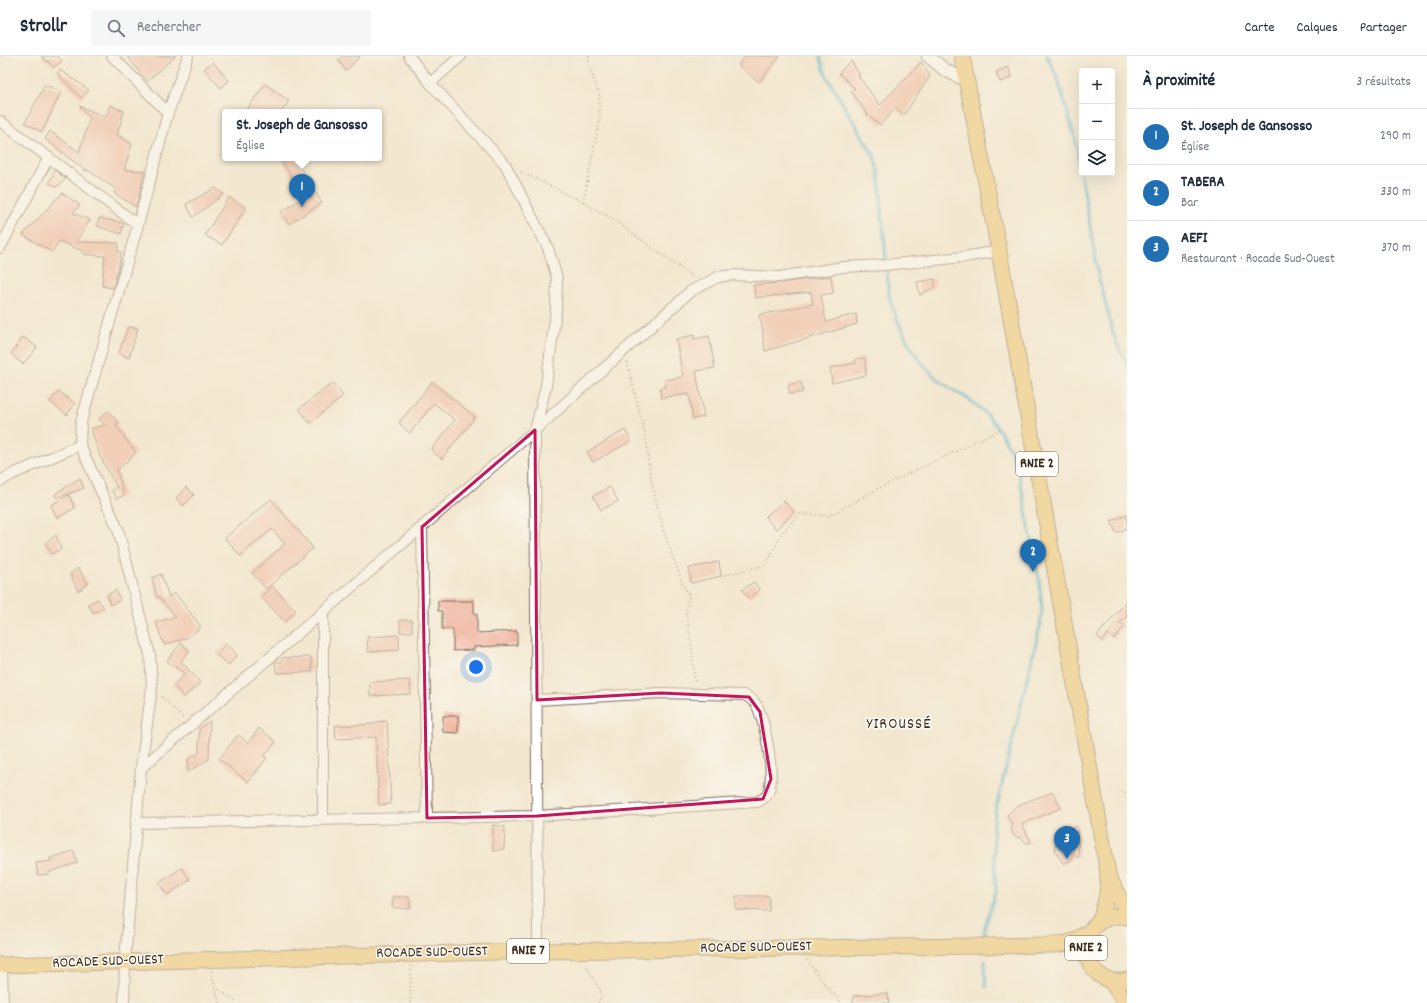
<!DOCTYPE html>
<html lang="fr">
<meta charset="utf-8">
<style>
:root{--surface:#fff;--page:#f6f6f7;--text:#1f2937;--muted:#747a83;--line:#e0e1e3;--accent:#1f6fb2}
body{margin:0;font-family:Dekko,sans-serif;background:var(--page);color:var(--text)}
.controls{position:absolute;right:12px;top:12px;display:grid;overflow:hidden;border-radius:4px;box-shadow:0 4px 16px #0002}
.controls button{width:36px;height:36px;display:grid;place-items:center;padding:0;border:0;border-bottom:1px solid var(--line);background:var(--surface);color:var(--text);font:20px sans-serif}
.you{position:absolute;left:476px;top:611px;width:14px;height:14px;margin:-10px;border:3px solid #fff;border-radius:50%;background:#1a73e8;box-shadow:0 0 0 6px #1a73e833}
.badge{display:grid;place-items:center;width:26px;height:26px;border-radius:50%;background:var(--accent);color:#fff;font-size:13px;font-weight:700}
.pin{position:absolute;translate:-50% -33px;filter:drop-shadow(0 1px 2px #0008)}
.pin::after{content:'';position:absolute;top:21px;width:14px;height:12px;background:inherit;clip-path:polygon(0 0,100% 0,50% 100%)}
.popup{position:absolute;left:222px;top:53px;width:160px;height:52px;box-sizing:border-box;display:grid;place-content:center;border-radius:4px;background:var(--surface);filter:drop-shadow(0 1px 3px #0005);font-size:13px;white-space:nowrap;color:var(--muted)}
.popup b{font-size:15px;color:var(--text)}
.popup::after{content:'';position:absolute;left:50%;top:100%;margin-left:-8px;border:8px solid transparent;border-top-color:var(--surface)}
.list{margin:0;padding:0;list-style:none}
h2{display:flex;justify-content:space-between;align-items:center;height:52px;margin:0;padding:0 16px;font-size:17px}
h2 small{font-size:13px;font-weight:400;color:var(--muted)}
.list li{display:grid;grid-template-columns:26px 1fr auto;gap:12px;align-items:center;box-sizing:border-box;height:56px;padding:0 16px;border-top:1px solid var(--line)}
.list b{display:block;font-size:15px;white-space:nowrap}
.list p{margin:0;font-size:13px;white-space:nowrap;color:var(--muted)}
.list em{font-size:13px;font-style:normal;color:var(--muted)}
.icon{flex:none;width:22px;height:22px;fill:none;stroke:currentColor;stroke-width:2;stroke-linecap:round;stroke-linejoin:round}
.map{position:relative;flex:none;width:1127px;height:947px;overflow:hidden}
header{display:flex;align-items:center;gap:24px;box-sizing:border-box;height:56px;padding:0 20px;background:var(--surface);border-bottom:1px solid var(--line)}
header strong{font-size:19px}
nav{display:flex;gap:22px;margin-inline-start:auto;font-size:14px}
.search{width:280px;height:36px;background:var(--page);display:flex;align-items:center;gap:10px;box-sizing:border-box;padding:0 14px;border-radius:4px;color:var(--muted);font-size:15px}
main{display:flex}
aside{flex:1;background:var(--surface)}
.map>svg:first-child{display:block}
.lines{fill:none;stroke-linecap:round;stroke-linejoin:round}
.stream{stroke:#4bafca;stroke-width:3.5}
.building{fill:#f1b29d}
.minor-casing{stroke:#7b6c5c;stroke-width:12}
.tertiary-casing{stroke:#7b6c5c;stroke-width:14}
.primary-casing{stroke:#7b6c5c;stroke-width:17}
.path{stroke:#7b6c5c;stroke-width:2;stroke-dasharray:1 3;stroke-linecap:butt}
.minor{stroke:#fff;stroke-width:10}
.tertiary{stroke:#fff;stroke-width:12}
.primary{stroke:#f0c469;stroke-width:15}
.marked{fill:none;stroke:#c2185b;stroke-width:3;stroke-linejoin:round}
.labels{text-anchor:middle;dominant-baseline:central;stroke-width:3;stroke-linejoin:round;paint-order:stroke}
.shield{fill:#fdfcf7;stroke:#75695f;stroke-width:1}
.shield-label{font-size:14px;font-weight:bold;fill:#3b2a1e}
.street-label{font-size:15px;fill:#3b2a1e;stroke:#fdfcf7}
.neighbourhood-label{font-size:16px;letter-spacing:1px;fill:#3b2a1e;stroke:#fdfcf7}
</style>
<header>
<strong>Strollr</strong>
<div class="search"><svg class="icon" aria-label="search" viewBox="0 0 24 24"><circle cx="10" cy="10" r="6"/><path d="M15 15l6 6"/></svg>Rechercher</div>
<nav><a>Carte</a><a>Calques</a><a>Partager</a></nav>
</header>
<main>
<div class="map">
<svg width="1127" height="947" viewBox="0 0 1127 947">
<rect width="100%" height="100%" fill="#fdfcf7"/>
<filter id="ink" filterUnits="userSpaceOnUse"><feTurbulence type="fractalNoise" baseFrequency=".025" numOctaves="2"/><feDisplacementMap in="SourceGraphic" scale="8" xChannelSelector="R" yChannelSelector="G"/><feConvolveMatrix kernelMatrix="1 2 1 2 8 2 1 2 1" color-interpolation-filters="sRGB"/></filter>
<filter id="wash" filterUnits="userSpaceOnUse"><feTurbulence type="fractalNoise" baseFrequency=".012" numOctaves="4" result="noise"/><feDisplacementMap in="SourceGraphic" scale="16" xChannelSelector="R" yChannelSelector="G"/><feGaussianBlur stdDeviation="0.9" result="paint"/><feColorMatrix in="noise" values="0 0 0 0 0 0 0 0 0 0 0 0 0 0 0 0 0 1.4 0 .05"/><feComposite in="paint" operator="in"/></filter>
<g filter="url(#wash)">
<rect width="100%" height="100%" fill="#f3e7cf"/>
<g class="lines">
<path class="stream" d="M820,0L826,19L874,100L879,118L889,240C898,270 912,300 935,321C945,330 957,336 968,343C995,361 1011,389 1019,419L1039,523L1042,552L1040,570L995,757L993,771L996,835L985,870L984,879
M1047,0L1058,24L1075,82L1099,223L1115,284L1127,309
M985,905L986,931"/>
</g>
<g id="blocks">
<path class="building" d="M41,0H57L62,5L54,11Z
M127,0H176L147,25Z
M343,0H360L346,15L338,4Z
M745,0H780L759,26L738,9Z
M851,5L860,19L858,20L880,49L921,6L930,20L903,60L896,52L880,69L868,59L851,35L855,33L839,17Z
M213,6L229,25L221,32L204,13Z
M1008,11L1012,21L1000,26L996,16Z
M60,14L89,34L81,42L57,17Z
M265,28L289,45L281,56H245Z
M45,29L61,36L42,76L25,67Z
M110,49L124,55L117,79L132,88L124,114L145,115L136,151L114,137L116,133L86,113V115L45,83L50,75L79,96L90,62L79,50L106,61Z
M280,102H294L322,147L289,168L281,156L304,141Z
M55,114L66,123L57,131L49,127Z
M215,132L224,138L193,161L186,148Z
M62,137L80,149L73,157L90,164L76,186L119,187L117,195L121,196L119,209L113,232L102,230L105,200L83,198V195L59,185L52,196L23,179Z
M229,141L246,152L222,189L205,179Z
M99,162L124,167L121,178L97,170Z
M831,220L833,237L821,239L826,266L856,258L857,268L765,295L762,270L759,259L813,248L811,236L755,242L754,229L780,227Z
M935,223V231L920,239L917,226Z
M128,271L138,272L129,302L119,297Z
M694,279V283L709,280L715,312L696,315L704,361L693,363L689,338L661,342L660,332L666,331L665,324L683,321L676,283Z
M23,281L37,291L23,308L11,298Z
M865,302L866,319L832,327L830,312L856,307L855,303Z
M432,326L475,361L442,403L431,394L455,364L434,347L410,377L399,367Z
M801,326L803,336L790,338L788,329Z
M333,327L343,340L310,367L299,353Z
M59,335L75,348L67,359L50,346Z
M108,355L119,367L116,369L136,397L117,414L124,439L117,443L112,434L117,431L100,400L91,373L105,369L99,363Z
M625,374L631,385L593,406L587,396Z
M80,422L84,432L57,442L55,438Z
M186,431L194,439L183,450L176,442Z
M610,431L618,445L601,454L593,440Z
M69,439L75,452L57,462L51,449Z
M271,443L313,492L266,533L252,517L285,488L272,473L240,500L225,482Z
M784,445L794,456L776,473L765,461Z
M1127,459V472L1116,477L1111,465Z
M56,479L61,493L52,498L45,487Z
M719,506L721,520L691,527L689,512Z
M78,512L88,528L78,535L70,518Z
M161,518L169,541L175,537L201,571L187,582L164,589L156,566L176,561L159,541L157,542L152,522Z
M754,526L760,534L749,542L742,534Z
M272,530L296,555L285,566L261,541Z
M116,534L120,544L110,549L107,539Z
M98,543L104,552L93,557L88,548Z
M438,545H474V558H477V577L517,575V589L474,591V594L453,595V573H442V555H438Z
M1127,545V560L1120,567L1125,570L1114,583L1108,578L1102,585L1097,580Z
M400,564H412V576H400Z
M399,579V594L368,596L367,581Z
M181,587L189,594L181,605L200,627L184,641L173,629L185,618L167,605Z
M227,587L237,599L229,609L216,598Z
M311,601L312,616L276,617L275,606H282V602Z
M410,624L411,638L370,640V626Z
M443,660H458V677L443,676Z
M210,665L209,703L188,716V703L199,697V673Z
M387,665L391,748L379,749L376,681L336,683L335,670L376,668V666Z
M259,672L276,686L264,700L267,702L248,726L219,703L238,679L248,687Z
M1053,736L1061,752L1022,768L1031,786L1027,788L1021,781L1019,782L1013,779L1011,771L1013,769L1007,761L1008,758L1018,749Z
M493,769L505,771L504,793L493,795Z
M1077,770L1079,801H1076L1066,774Z
M1070,787L1073,803L1064,808L1055,795V788Z
M74,795L77,807L49,816V818L38,819L36,807L51,805L50,802Z
M182,812L190,824L167,839L159,827Z
M736,840H769V855L736,854Z
M393,841H409L410,853L392,851Z
M888,937L889,947H853V940Z"/>
</g>
</g>
<g filter="url(#ink)">
<use href="#blocks" fill-opacity="0" stroke="#7b6c5c" stroke-width="1"/>
<g class="lines">
<g class="minor-casing">
<path id="minor" d="M112,0L168,57
M409,0L430,27L505,108L548,192L557,222L556,254L546,330L535,374L538,895
M430,27L461,0
M0,65L138,169
M0,192L49,101
M0,425L13,418L80,389
M422,471L427,762
M323,556V763
M141,712L535,374L691,235L718,221L732,219L779,221L843,211L885,209L964,201L999,195
M136,767L537,760L757,746C761,744 764,743 767,739C777,725 765,663 756,648C753,644 748,641 744,639L661,637L537,644
M2,909L3,947
M124,947L125,905L141,712L152,631L150,599L118,473L80,389L81,366L138,169L168,57L188,0"/>
</g>
<g class="tertiary-casing">
<path id="tertiary" d="M928,0L945,14L967,25"/>
</g>
<g class="primary-casing">
<path id="primary" d="M962,0L999,195L1108,817C1108,836 1106,849 1099,866
M1110,822L1116,836L1127,854
M1127,861C1120,859 1113,860 1106,863C1069,877 1088,934 1127,924
M0,909L538,895L1056,889L1072,886L1092,874
M1110,924L1126,947"/>
</g>
<path class="path" d="M589,0V10L599,38L600,63L583,146L617,166L694,222
M521,116L583,146
M627,306L645,378L651,424L663,473L682,526L689,540L686,557L691,584L695,627
M721,520L766,509L782,477L800,458L829,460L883,430L1000,374
M162,641L184,663
M1121,735L1127,739
M807,904L825,929L842,947
M585,907L602,938L598,947
M212,915L214,930L220,947
M215,931L237,947
M410,947L411,910"/>
<use href="#minor" class="minor"/>
<use href="#tertiary" class="tertiary"/>
<use href="#primary" class="primary"/>
</g>
</g>
<path d="M0 0H1127V947H0ZM535,374L537,644L661,637L749,641L760,656L771,723L763,743L537,760L427,762L422,471Z" fill="#f3e7cf" fill-opacity=".55" fill-rule="evenodd"/>
<path class="marked" d="M535,374L537,644L661,637L749,641L760,656L771,723L763,743L537,760L427,762L422,471Z"/>
<g class="labels">
<g class="shield">
<rect x="1016" y="396" width="42" height="24" rx="3"/>
<rect x="1065" y="880" width="42" height="24" rx="3"/>
<rect x="507" y="883" width="42" height="24" rx="3"/>
</g>
<g class="shield-label">
<text x="1037" y="408">RNIE 2</text>
<text x="1086" y="892">RNIE 2</text>
<text x="528" y="895">RNIE 7</text>
</g>
<g class="street-label">
<text transform="translate(756 892) rotate(-1)">ROCADE SUD-OUEST</text>
<text transform="translate(432 897) rotate(-1)">ROCADE SUD-OUEST</text>
<text transform="translate(108 906) rotate(-2)">ROCADE SUD-OUEST</text>
</g>
<g class="neighbourhood-label">
<text x="899" y="668">YIROUSSÉ</text>
</g>
</g>
</svg>
<div class="controls">
<button>+</button>
<button>−</button>
<button><svg class="icon" aria-label="layers" viewBox="0 0 24 24"><path d="M12 4l9 5-9 5-9-5zM3 14l9 5 9-5"/></svg></button>
</div>
<div class="you"></div>
<div class="pin badge" style="left:302px;top:151px">1</div>
<div class="popup"><b>St. Joseph de Gansosso</b>Église</div>
<div class="pin badge" style="left:1033px;top:516px">2</div>
<div class="pin badge" style="left:1067px;top:803px">3</div>
</div>
<aside>
<h2>À proximité<small>3 résultats</small></h2>
<ul class="list">
<li><span class="badge">1</span><div><b>St. Joseph de Gansosso</b><p>Église</p></div><em>290 m</em></li>
<li><span class="badge">2</span><div><b>TABERA</b><p>Bar</p></div><em>330 m</em></li>
<li><span class="badge">3</span><div><b>AEFI</b><p>Restaurant · Rocade Sud-Ouest</p></div><em>370 m</em></li>
</ul>
</aside>
</main>
